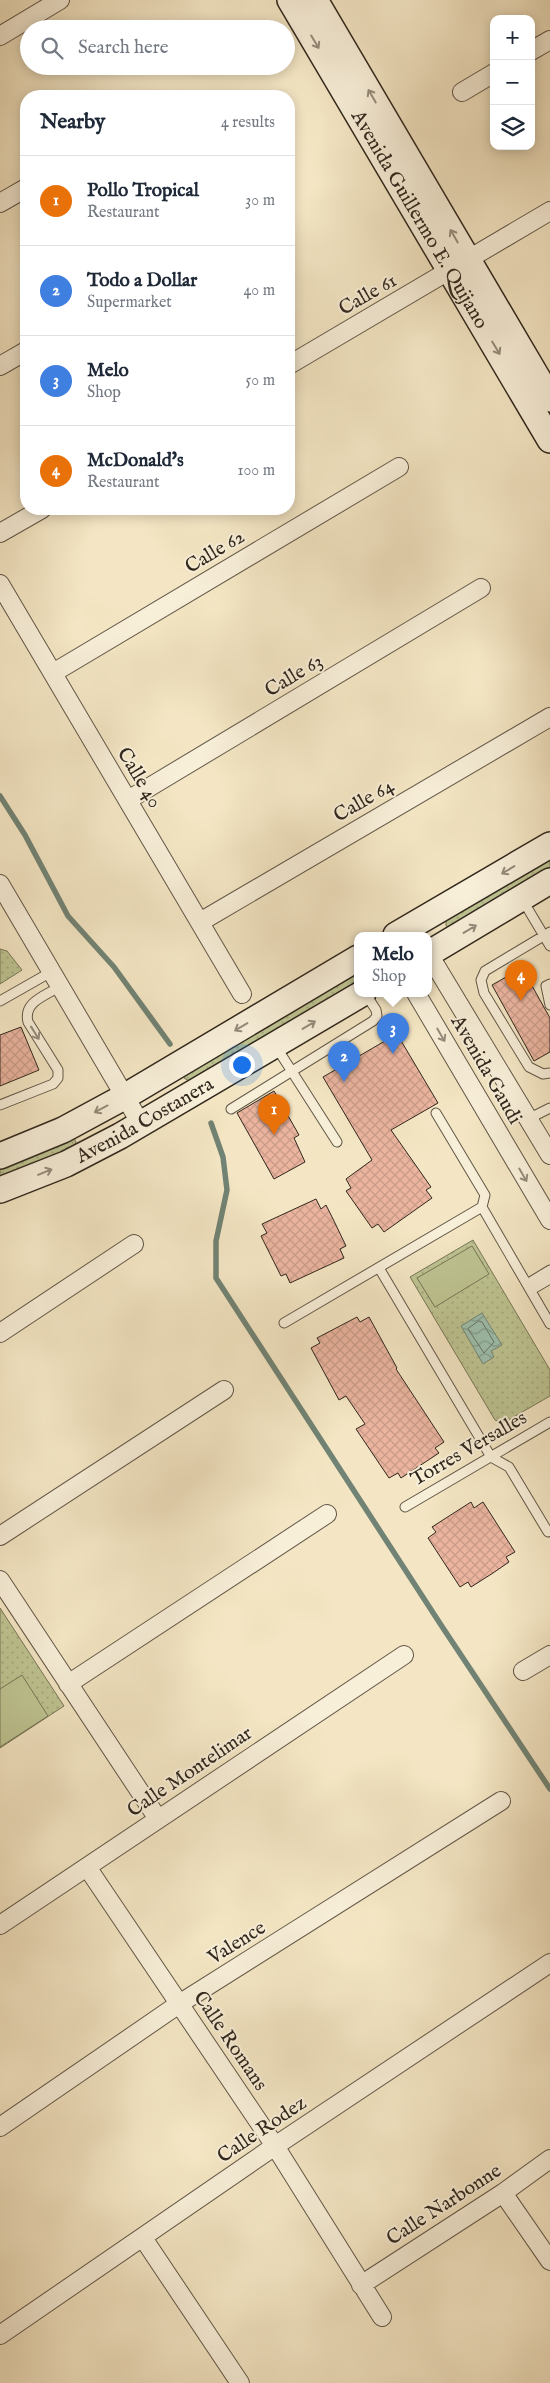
<!DOCTYPE html>
<meta charset="utf-8">
<style>
:root{--surface:#fff;--page:#f6f6f7;--text:#1f2937;--muted:#747a83;--line:#e0e1e3;--accent:#8f2418}
body{margin:0;font-family:"IM FELL English",serif;background:var(--page);color:var(--text)}
.controls{position:absolute;right:15px;top:15px;display:grid;overflow:hidden;border-radius:10px;box-shadow:0 2px 12px #0003}
.controls button{width:45px;height:45px;display:grid;place-items:center;padding:0;border:0;border-bottom:1px solid var(--line);background:var(--surface);color:var(--text);font:25px sans-serif}
.you{position:absolute;left:241px;top:1064px;width:18px;height:18px;margin:-12px;border:4px solid #fff;border-radius:50%;background:#1a73e8;box-shadow:0 0 0 8px #1a73e833}
.badge{display:grid;place-items:center;width:32px;height:32px;border-radius:50%;background:var(--accent);color:#fff;font-size:16px;font-weight:700}
.pin{position:absolute;translate:-50% -41px;filter:drop-shadow(0 1px 2px #0008)}
.pin::after{content:'';position:absolute;top:26px;width:18px;height:15px;background:inherit;clip-path:polygon(0 0,100% 0,50% 100%)}
.popup{position:absolute;left:354px;top:932px;width:78px;height:65px;box-sizing:border-box;display:grid;place-content:center;border-radius:10px;background:var(--surface);filter:drop-shadow(0 1px 4px #0005);font-size:16px;white-space:nowrap;color:var(--muted)}
.popup b{font-size:19px;color:var(--text)}
.popup::after{content:'';position:absolute;left:50%;top:100%;margin-left:-10px;border:10px solid transparent;border-top-color:var(--surface)}
.list{margin:0;padding:0;list-style:none}
h2{display:flex;justify-content:space-between;align-items:center;height:65px;margin:0;padding:0 20px;font-size:21px}
h2 small{font-size:16px;font-weight:400;color:var(--muted)}
.list li{display:grid;grid-template-columns:32px 1fr auto;gap:15px;align-items:center;box-sizing:border-box;height:90px;padding:0 20px;border-top:1px solid var(--line)}
.list b{display:block;font-size:19px;white-space:nowrap}
.list p{margin:0;font-size:16px;white-space:nowrap;color:var(--muted)}
.list em{font-size:16px;font-style:normal;color:var(--muted)}
.icon{flex:none;width:28px;height:28px;fill:none;stroke:currentColor;stroke-width:2;stroke-linecap:round;stroke-linejoin:round}
.map{position:relative;flex:none;width:550px;height:2383px;overflow:hidden}
.search{position:absolute;background:var(--surface);box-shadow:0 2px 12px #0003;left:20px;top:20px;width:275px;height:55px;display:flex;align-items:center;gap:12px;box-sizing:border-box;padding:0 18px;border-radius:28px;color:var(--muted);font-size:19px}
.panel{position:absolute;background:var(--surface);box-shadow:0 2px 12px #0003;left:20px;top:90px;width:275px;height:425px;border-radius:20px}
.map>svg:first-child{display:block}
.green{fill:url(#green-dots);stroke:#777658}
.pitch{fill:#bec492;stroke:#777658}
.water{fill:url(#water-waves);stroke:#718374}
.lines{fill:none;stroke-linecap:round;stroke-linejoin:round}
.shore{stroke:#667466;stroke-width:1}
.stream{stroke:#718374;stroke-width:5.5}
.building{fill:url(#building-cross-hatch);stroke:#30271d}
.lane-casing{stroke:#615747;stroke-width:11}
.street-casing{stroke:#615747;stroke-width:20}
.secondary-casing{stroke:#30271d;stroke-width:28}
.lane{stroke:#f8efd9;stroke-width:9}
.street{stroke:#f8efd9;stroke-width:18}
.secondary{stroke:#f8efd9;stroke-width:25}
.oneway{stroke:#948b7b}
.labels{text-anchor:middle;dominant-baseline:central;stroke-width:4;stroke-linejoin:round;paint-order:stroke}
.street-label{font-size:20px;fill:#30271d;stroke:#f8efd9}
</style>
<div class="map">
<svg width="550" height="2383" viewBox="0 0 550 2383">
<defs>
<pattern id="green-dots" width="8" height="8" patternUnits="userSpaceOnUse" patternTransform="scale(1.25)"><rect width="8" height="8" fill="#bec492"/><path d="M2 2h.1M6 6h.1" fill="none" stroke="#a4a87d" stroke-width="1.8" stroke-linecap="round"/></pattern>
<pattern id="water-waves" width="16" height="10" patternUnits="userSpaceOnUse" patternTransform="scale(1.25)"><rect width="16" height="10" fill="#9dc0ae"/><path d="M0 5q4-4 8 0t8 0" fill="none" stroke="#809c8d"/></pattern>
<pattern id="building-cross-hatch" width="8" height="8" patternUnits="userSpaceOnUse" patternTransform="scale(1.25)"><rect width="8" height="8" fill="#eab49f"/><path d="M0 0l8 8M0 8l8-8" fill="none" stroke="#c99b88"/></pattern>
</defs>
<rect width="100%" height="100%" fill="#f4e6c4"/>
<filter id="stains"><feTurbulence type="fractalNoise" baseFrequency=".004" numOctaves="4"/><feColorMatrix values="0 0 0 0 .2 0 0 0 0 .09 0 0 0 0 .02 0 0 0 .5 -.17"/></filter>
<radialGradient id="worn" r=".72"><stop offset=".6" stop-color="#630" stop-opacity="0"/><stop offset="1" stop-color="#630" stop-opacity=".3"/></radialGradient>
<path class="green" d="M550,856V870L452,928L446,926V918Z
M0,949L7,951L22,970L0,984Z
M358,970V982L191,1082L184,1078V1073Z
M74,1138L76,1142L75,1147L0,1179V1167Z
M473,1240L550,1370V1396L503,1423L495,1420L410,1277Z
M0,1608L64,1706L0,1748Z"/>
<path class="pitch" d="M472,1246L489,1274L435,1307L417,1278Z
M22,1675L48,1716L0,1747V1689Z"/>
<path class="water" d="M482,1313L502,1345L491,1351L494,1357L483,1364L461,1326Z"/>
<g class="lines">
<path class="shore" d="M479,1321L482,1322L494,1342L484,1353L468,1329Z"/>
<path class="stream" d="M0,796L25,835L68,916L114,967L170,1044
M211,1123L223,1157L227,1190L216,1241V1278L441,1625L550,1789"/>
</g>
<path class="building" d="M522,968L550,1018V1052L534,1061L492,985Z
M21,1027L39,1070L0,1086V1035Z
M397,1034L438,1103L391,1130L431,1187L426,1190L432,1198L384,1232L378,1224L372,1228L346,1191L351,1188L346,1179L372,1160L323,1077Z
M274,1091L299,1135L294,1138L305,1162L274,1179L237,1113Z
M316,1199L321,1209L326,1205L334,1221L346,1246L340,1249L344,1258L290,1283L286,1274L281,1276L261,1236L267,1233L262,1224Z
M357,1317L360,1322L369,1317L397,1368L396,1369L444,1442L435,1448L439,1453L401,1478L398,1473L389,1478L356,1429L365,1424L346,1396L339,1400L311,1348L320,1343L317,1338Z
M471,1502L474,1508L483,1502L515,1552L506,1557L509,1562L493,1573L471,1587L468,1582L460,1587L428,1538L436,1532L432,1527Z"/>
<g class="lines">
<g class="lane-casing">
<path id="lane" d="M522,899L550,946
M550,932L485,971L481,980L484,993L529,1067L543,1074L550,1073
M550,984L546,986L550,1005
M0,1001L51,972
M275,1045L337,1142
M0,1105L53,1084L58,1078V1070L28,1022C23,1002 45,996 59,987
M231,1109L373,1021L377,1016L376,1010L365,993
M436,1113L485,1195L482,1207L550,1324
M528,1119L550,1108
M379,1268L491,1457L509,1467L548,1532
M527,1284L550,1270
M531,1290L550,1279
M284,1323L482,1207
M405,1507L550,1422"/>
</g>
<g class="street-casing">
<path id="street" d="M0,36L60,0
M531,51L550,40
M462,92L494,73
M0,203L26,188
M289,365L550,211
M0,366L26,351
M0,533L42,509
M0,584L242,994
M53,673L399,467
M128,800L481,588
M0,884L141,1124
M200,922L550,717
M428,953L550,1155
M416,993L550,1220
M0,1333L134,1244
M0,1536L224,1390
M0,1580L158,1819
M523,1671L550,1655
M68,1684L327,1514
M87,1867L275,2146L382,2317
M0,1925L404,1655
M0,2127L179,2004L501,1801
M503,2193L550,2261
M143,2238L240,2383
M361,2285L503,2193L550,2159
M0,2335L275,2146L550,1963"/>
</g>
<g class="secondary-casing">
<g id="secondary">
<path id="s1" d="M290,0L550,440"/>
<path d="M315,0L550,399"/>
<path d="M396,935L550,845"/>
<path d="M428,954L550,881"/>
<path d="M0,1156L63,1130L124,1097L358,958"/>
<path id="s2" d="M0,1190L66,1164L120,1136L363,993"/>
</g>
</g>
<use href="#lane" class="lane"/>
<use href="#street" class="street"/>
<use href="#secondary" class="secondary"/>
</g>
<defs><path id="oneway-shaft" d="M-6 0H5M1.5-3L5.5 0L1.5 3" fill="none" stroke-width="1.6" stroke-linecap="round" stroke-linejoin="round" transform="scale(1.25)"/></defs>
<g class="oneway">
<use href="#oneway-shaft" transform="translate(315 42) rotate(59)"/>
<use href="#oneway-shaft" transform="translate(372 96) rotate(-120)"/>
<use href="#oneway-shaft" transform="translate(454 236) rotate(-120)"/>
<use href="#oneway-shaft" transform="translate(496 348) rotate(59)"/>
<use href="#oneway-shaft" transform="translate(508 870) rotate(149)"/>
<use href="#oneway-shaft" transform="translate(470 929) rotate(-31)"/>
<use href="#oneway-shaft" transform="translate(309 1025) rotate(-31)"/>
<use href="#oneway-shaft" transform="translate(241 1027) rotate(149)"/>
<use href="#oneway-shaft" transform="translate(35 1033) rotate(58)"/>
<use href="#oneway-shaft" transform="translate(441 1035) rotate(60)"/>
<use href="#oneway-shaft" transform="translate(101 1109) rotate(152)"/>
<use href="#oneway-shaft" transform="translate(45 1172) rotate(-22)"/>
<use href="#oneway-shaft" transform="translate(523 1175) rotate(60)"/>
</g>
<g class="labels">
<g class="street-label">
<text stroke="none"><textPath href="#s1" startOffset="255">Avenida Guillermo E. Quijano</textPath></text>
<text transform="translate(368 295) rotate(-30)">Calle 61</text>
<text transform="translate(215 552) rotate(-31)">Calle 62</text>
<text transform="translate(294 676) rotate(-31)">Calle 63</text>
<text transform="translate(139 778) rotate(59)">Calle 40</text>
<text transform="translate(364 801) rotate(-30)">Calle 64</text>
<text transform="translate(486 1070) rotate(60)">Avenida Gaudi</text>
<text stroke="none"><textPath href="#s2" startOffset="161">Avenida Costanera</textPath></text>
<text transform="translate(469 1449) rotate(-30)">Torres Versalles</text>
<text transform="translate(190 1772) rotate(-34)">Calle Montelimar</text>
<text transform="translate(237 1943) rotate(-32)">Valence</text>
<text transform="translate(230 2041) rotate(56)">Calle Romans</text>
<text transform="translate(262 2130) rotate(-34)">Calle Rodez</text>
<text transform="translate(444 2205) rotate(-33)">Calle Narbonne</text>
</g>
</g>
<rect width="100%" height="100%" filter="url(#stains)"/>
<rect width="100%" height="100%" fill="url(#worn)"/>
</svg>
<div class="controls">
<button>+</button>
<button>−</button>
<button><svg class="icon" aria-label="layers" viewBox="0 0 24 24"><path d="M12 4l9 5-9 5-9-5zM3 14l9 5 9-5"/></svg></button>
</div>
<div class="you"></div>
<div class="pin badge" style="left:274px;top:1135px;background:#e8710a">1</div>
<div class="pin badge" style="left:344px;top:1082px;background:#3f7fe0">2</div>
<div class="pin badge" style="left:393px;top:1054px;background:#3f7fe0">3</div>
<div class="popup"><b>Melo</b>Shop</div>
<div class="pin badge" style="left:521px;top:1001px;background:#e8710a">4</div>
<div class="search"><svg class="icon" aria-label="search" viewBox="0 0 24 24"><circle cx="10" cy="10" r="6"/><path d="M15 15l6 6"/></svg>Search here</div>
<section class="panel">
<h2>Nearby<small>4 results</small></h2>
<ul class="list">
<li><span class="badge" style="background:#e8710a">1</span><div><b>Pollo Tropical</b><p>Restaurant</p></div><em>30 m</em></li>
<li><span class="badge" style="background:#3f7fe0">2</span><div><b>Todo a Dollar</b><p>Supermarket</p></div><em>40 m</em></li>
<li><span class="badge" style="background:#3f7fe0">3</span><div><b>Melo</b><p>Shop</p></div><em>50 m</em></li>
<li><span class="badge" style="background:#e8710a">4</span><div><b>McDonald's</b><p>Restaurant</p></div><em>100 m</em></li>
</ul>
</section>
</div>
